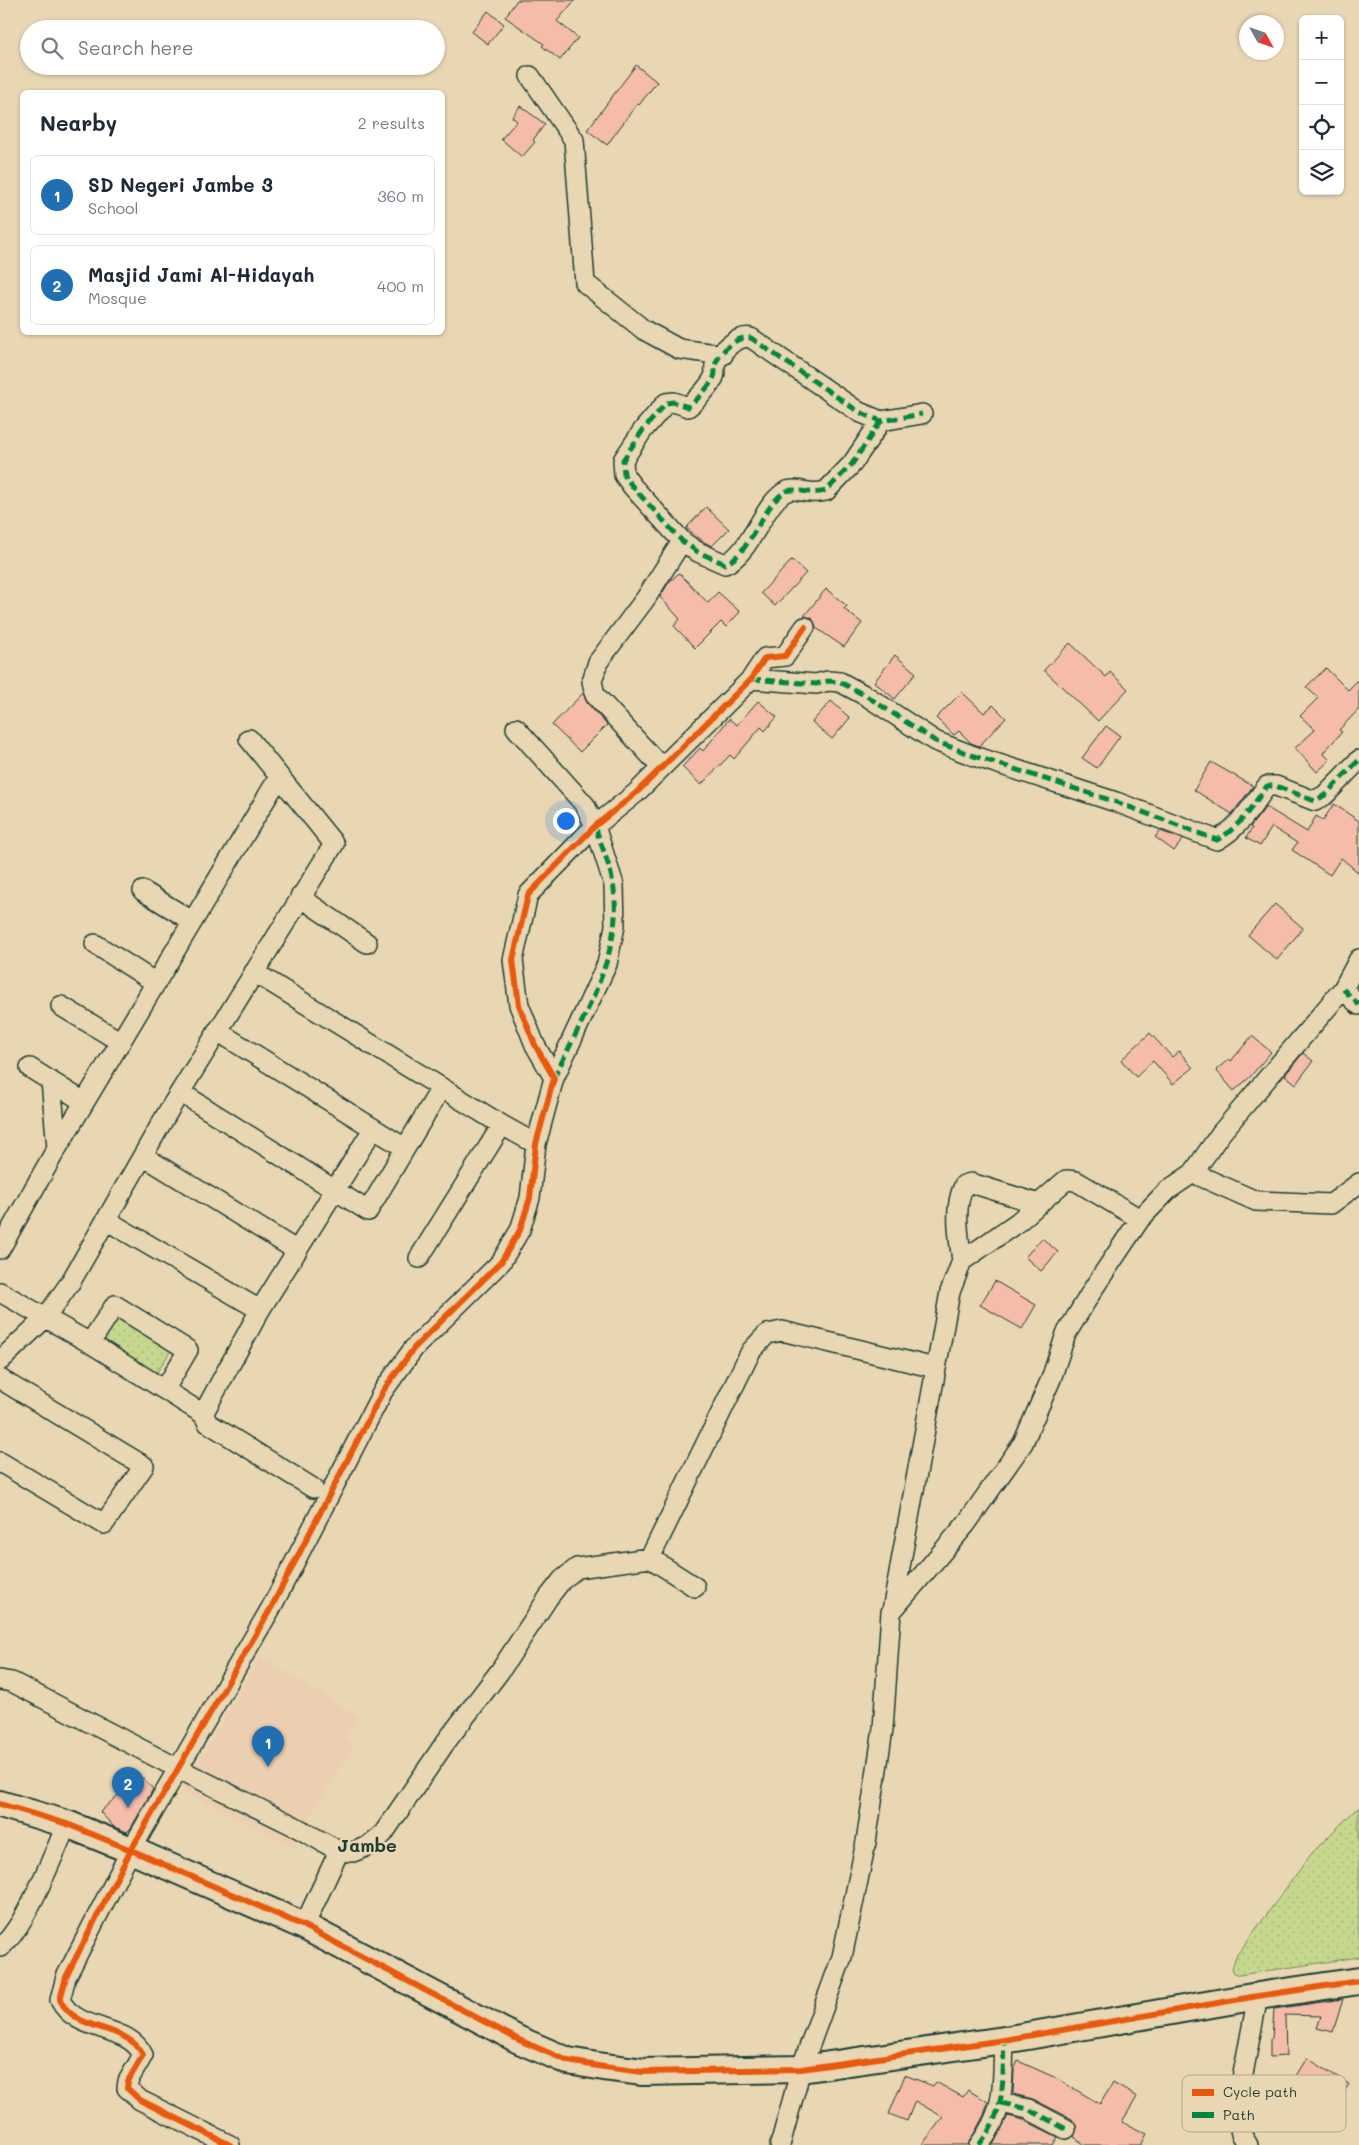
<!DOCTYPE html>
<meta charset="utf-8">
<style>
:root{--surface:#fff;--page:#f6f6f7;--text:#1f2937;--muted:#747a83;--line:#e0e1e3;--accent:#1f6fb2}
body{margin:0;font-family:Mali,sans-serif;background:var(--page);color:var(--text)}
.controls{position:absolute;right:15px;top:15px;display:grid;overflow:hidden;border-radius:8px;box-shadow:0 1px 4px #0004}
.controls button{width:45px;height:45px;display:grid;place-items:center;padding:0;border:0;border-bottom:1px solid var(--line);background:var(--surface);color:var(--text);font:25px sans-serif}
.compass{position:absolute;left:1239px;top:15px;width:45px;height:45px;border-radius:50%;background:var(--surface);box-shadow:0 1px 4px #0004;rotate:130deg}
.you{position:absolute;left:565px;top:820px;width:18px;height:18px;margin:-12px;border:4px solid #fff;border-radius:50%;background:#1a73e8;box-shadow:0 0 0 8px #1a73e833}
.badge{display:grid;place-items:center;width:32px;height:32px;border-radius:50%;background:var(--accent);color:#fff;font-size:16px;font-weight:700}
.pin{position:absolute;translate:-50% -41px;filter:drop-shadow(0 1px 2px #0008)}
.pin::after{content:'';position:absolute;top:26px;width:18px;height:15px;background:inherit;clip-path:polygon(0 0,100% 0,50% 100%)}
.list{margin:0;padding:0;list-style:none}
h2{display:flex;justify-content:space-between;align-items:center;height:65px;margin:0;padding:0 20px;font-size:21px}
h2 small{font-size:16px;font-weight:400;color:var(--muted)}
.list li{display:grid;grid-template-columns:32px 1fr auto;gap:15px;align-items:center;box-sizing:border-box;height:80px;margin:0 10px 10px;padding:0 10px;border:1px solid var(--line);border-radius:8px}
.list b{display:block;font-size:19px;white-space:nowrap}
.list p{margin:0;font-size:16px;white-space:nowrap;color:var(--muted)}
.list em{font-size:16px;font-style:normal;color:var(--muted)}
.icon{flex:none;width:28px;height:28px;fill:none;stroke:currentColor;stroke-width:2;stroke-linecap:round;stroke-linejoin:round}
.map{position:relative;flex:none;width:1359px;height:2145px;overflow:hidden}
.search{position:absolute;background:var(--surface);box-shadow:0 1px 4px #0004;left:20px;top:20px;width:425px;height:55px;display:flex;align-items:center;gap:12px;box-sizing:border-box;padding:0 18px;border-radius:28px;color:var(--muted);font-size:19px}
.panel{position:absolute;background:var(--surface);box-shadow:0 1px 4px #0004;left:20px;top:90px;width:425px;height:245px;border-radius:8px}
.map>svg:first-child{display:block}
.built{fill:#eccfb1}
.green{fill:url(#green-dots);stroke:#728a60}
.building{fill:#f4bca9;stroke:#1f3d34}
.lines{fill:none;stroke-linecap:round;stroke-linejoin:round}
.street-casing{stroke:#1f3d34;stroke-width:22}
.secondary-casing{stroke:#1f3d34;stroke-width:30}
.street{stroke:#e9d7b4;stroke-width:19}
.secondary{stroke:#e9d7b4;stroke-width:26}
.quiet{stroke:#00873e;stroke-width:5;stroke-dasharray:10 5;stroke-linecap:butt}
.cycleway-casing{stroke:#e9d7b4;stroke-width:9}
.cycleway{stroke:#e8590c;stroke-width:6}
.labels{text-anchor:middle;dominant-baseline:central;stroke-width:5;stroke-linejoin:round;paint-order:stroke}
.quarter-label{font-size:18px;font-weight:bold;fill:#1f3d34;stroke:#e9d7b4}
.key{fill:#e9d7b4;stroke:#aca98e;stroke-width:1}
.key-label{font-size:14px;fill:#1f3d34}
</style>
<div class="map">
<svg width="1359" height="2145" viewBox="0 0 1359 2145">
<defs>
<pattern id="green-dots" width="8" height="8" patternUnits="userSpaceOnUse" patternTransform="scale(1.25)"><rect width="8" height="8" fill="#c5d88d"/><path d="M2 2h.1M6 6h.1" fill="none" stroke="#a9ba7a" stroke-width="1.8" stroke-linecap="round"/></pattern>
</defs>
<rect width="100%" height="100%" fill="#e9d7b4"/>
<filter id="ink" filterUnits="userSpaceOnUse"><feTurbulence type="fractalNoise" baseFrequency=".02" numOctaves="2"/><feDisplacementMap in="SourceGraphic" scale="10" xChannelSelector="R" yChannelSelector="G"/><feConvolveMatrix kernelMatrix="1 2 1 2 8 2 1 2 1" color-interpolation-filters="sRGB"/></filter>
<g filter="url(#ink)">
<path class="built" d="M261,1656L358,1716L345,1738L355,1743L292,1847L181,1791Z"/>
<path class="green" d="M120,1313L173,1347L154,1377L102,1343Z
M1359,1808V1957L1239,1975L1234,1973L1232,1968L1236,1956L1312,1853L1355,1810Z"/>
<path class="building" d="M517,0H575L557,21L578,38L560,60L542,46L544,44L505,17Z
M488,11L504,24L488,44L472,32Z
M636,65L657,82L639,105L637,104L607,145L587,130Z
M520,106L545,124L533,140L535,142L522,157L501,139L517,121L512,117Z
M706,507L729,529L712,546L704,542L686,528Z
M792,560L806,573L775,606L761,593Z
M679,573L708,603L718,592L740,612L726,627L721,622L695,648L674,626L680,619L660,597L669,582Z
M826,589L847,606L844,609L862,623L844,647L816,628L812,618L804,616Z
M1070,643L1106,677L1110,672L1128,689L1098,721L1044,670Z
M895,655L916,673L895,699L874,682Z
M1326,668L1348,690L1359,679V709L1339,730L1342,732L1323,753L1330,760L1317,772L1295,748L1315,730L1300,716L1318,698L1306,687Z
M962,692L984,713L993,705L1006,718L979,746L971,743L959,731L954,735L936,718Z
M583,693L587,703L607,725L580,752L552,725Z
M758,701L777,717L765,731L761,727L734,759L730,755L701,785L682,767L700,748L703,751L729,719L737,725Z
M831,701L850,718L832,739L812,722Z
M1106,726L1120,736L1097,768L1082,758Z
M1211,762L1253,786L1232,814L1194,790Z
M1334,804L1359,821V873L1341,858L1330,875L1292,850L1297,843L1272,827L1260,846L1246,838L1252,828L1250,827L1266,807L1307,832L1316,816L1323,820Z
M1160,831L1183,839L1174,851L1155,837Z
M1275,904L1303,928L1277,960L1248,935Z
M1150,1033L1172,1057L1179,1051L1193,1068L1173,1084L1153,1061L1136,1077L1121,1060Z
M1252,1036L1271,1052L1250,1077L1234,1091L1216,1070L1229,1059L1231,1061Z
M1303,1053L1313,1061L1296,1084L1285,1075Z
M1042,1238L1058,1252L1041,1271L1025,1257Z
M995,1281L1036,1305L1022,1329L980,1305Z
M143,1778L153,1789L131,1828L127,1832L114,1827L100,1812L133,1781L136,1784Z
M1343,1999L1333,2032L1317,2028L1321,2016L1285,2015L1286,2056L1270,2057V2038H1272L1274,2009Z
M1307,2058L1349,2084L1339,2100L1317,2087L1314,2092L1294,2079Z
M1018,2061L1054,2077L1100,2104L1113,2083L1137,2097L1122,2122L1147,2134L1141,2145H1085L1074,2137L1077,2128L1072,2119L1033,2099L1013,2094L1014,2070Z
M905,2075L933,2086L936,2082L963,2097L968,2090L988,2102L984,2115L968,2145H922L943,2117L915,2101L907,2121L889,2114Z
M1008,2116L1024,2120L1058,2137L1053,2145H993Z"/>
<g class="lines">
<g class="street-casing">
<path id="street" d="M530,76L574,140L585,283L644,330L679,349L723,355
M881,421L852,464L826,491C821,492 815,493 810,492C802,492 795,488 787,491C764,501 751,554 725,564L698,552L682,541L632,486L624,475L623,460L643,430L666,403L674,402L688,407C697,400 709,387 714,377C716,373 714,368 715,365C720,351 737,335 751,338L859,412L881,421L922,414
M751,679L816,684L828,681L840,682L868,697L935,741L974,756L1116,802L1217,840C1239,828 1252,806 1267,786H1276L1315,801L1325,795L1359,760
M516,728L585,805L595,826L614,885L615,926L607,964L554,1078
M661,767L595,695L592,681L598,662L646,598L682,541
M143,891L192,921
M300,897L367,943
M95,944L156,983
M254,972L502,1125L536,1144
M1343,989L1359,1005
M61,1006L121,1042
M217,1031L405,1148
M30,1068L84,1102
M51,1081L57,1148
M180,1092L368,1211L441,1088
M143,1156L296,1250
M1193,1173L1256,1201L1331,1204L1359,1183
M106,1220L260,1310
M0,1249L57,1148L279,777
M419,1258L502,1125
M962,1261C959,1237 953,1209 964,1185L971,1183L1039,1204
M0,1292L90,1343L203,1414L260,1310L373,1129
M90,1343L115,1305L188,1350L165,1389
M0,1361L46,1317L70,1283L169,1110L334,844L249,739
M0,1379L144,1466L104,1524L0,1462
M203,1414L208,1423L313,1488
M650,1558L751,1351L767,1334L782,1331L935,1368
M892,1611L950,1292L962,1261L1018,1222L1066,1180L1076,1181L1140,1219
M0,1680L12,1682L179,1769L294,1826L339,1851
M304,1926L339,1851L353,1852L368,1846L383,1834L445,1743L500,1671L548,1598L562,1580L577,1568L650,1558L695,1587
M0,1947C24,1931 54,1853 67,1824
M1001,2103L1028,2109L1066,2129
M230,2145L140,2100L127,2088L128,2081L143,2055C128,2023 77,2034 60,2000L66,1977L131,1850L271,1608L383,1391L414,1348L501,1262L520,1230L530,1198L536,1144L554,1078L535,1045L519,1005L513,960L528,895L595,826L636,793L751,679L765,658L785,656L805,627
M780,2145L801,2069L842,1957L866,1842L883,1729L891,1612L966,1524L1023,1443L1051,1379L1066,1334L1095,1286L1140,1219L1168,1190L1193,1173L1221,1133L1343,989L1359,959
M979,2145C1007,2109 1002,2082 1004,2040
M1248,2145L1241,2134L1236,2110L1258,1996"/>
</g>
<g class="secondary-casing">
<path id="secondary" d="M0,1804L67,1824L131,1850L304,1926L519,2040L568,2061L604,2067L643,2072L801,2069L1004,2040L1258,1996L1359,1981"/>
</g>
<use href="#street" class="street"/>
<use href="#secondary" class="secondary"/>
<path class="quiet" d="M881,421L852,464L826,491C821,492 815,493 810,492C802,492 795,488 787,491C764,501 751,554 725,564L698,552L682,541L632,486L624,475L623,460L643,430L666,403L674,402L688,407C697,400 709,387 714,377C716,373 714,368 715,365C720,351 737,335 751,338L859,412L881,421L922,414
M751,679L816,684L828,681L840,682L868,697L935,741L974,756L1116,802L1217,840C1239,828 1252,806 1267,786H1276L1315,801L1325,795L1359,760
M1343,989L1359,1005
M554,1078C581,1021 626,949 613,884C610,865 601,845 595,826
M1001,2103L1028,2109L1066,2129
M979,2145C1007,2109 1002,2082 1004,2040"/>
<g class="cycleway-casing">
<path id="cycleway" d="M0,1804L67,1824L131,1850L304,1926L519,2040L568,2061L604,2067L643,2072L801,2069L1004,2040L1258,1996L1359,1981
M230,2145L140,2100L127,2088L128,2081L143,2055C128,2023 77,2034 60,2000L66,1977L131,1850L271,1608L383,1391L414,1348L501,1262L520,1230L530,1198L536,1144L554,1078L535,1045L519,1005L513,960L528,895L595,826L636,793L751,679L765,658L785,656L805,627"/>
</g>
<use href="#cycleway" class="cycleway"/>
</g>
</g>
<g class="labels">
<g class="quarter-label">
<text x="367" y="1845">Jambe</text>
</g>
</g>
<rect x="1182" y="2075" width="164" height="57" rx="8" class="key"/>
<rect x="1192" y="2089" width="22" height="7" fill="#e8590c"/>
<rect x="1192" y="2112" width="22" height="6" fill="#00873e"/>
<g class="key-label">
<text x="1223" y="2097">Cycle path</text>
<text x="1223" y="2120">Path</text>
</g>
</svg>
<div class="controls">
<button>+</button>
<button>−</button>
<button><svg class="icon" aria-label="locate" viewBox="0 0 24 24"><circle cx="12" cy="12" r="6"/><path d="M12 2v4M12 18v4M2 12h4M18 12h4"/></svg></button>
<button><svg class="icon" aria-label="layers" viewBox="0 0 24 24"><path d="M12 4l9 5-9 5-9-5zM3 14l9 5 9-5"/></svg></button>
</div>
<svg class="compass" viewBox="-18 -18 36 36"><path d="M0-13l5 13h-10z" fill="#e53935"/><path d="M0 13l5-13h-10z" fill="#747a83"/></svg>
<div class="you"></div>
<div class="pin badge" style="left:268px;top:1767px">1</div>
<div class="pin badge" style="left:128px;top:1808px">2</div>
<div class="search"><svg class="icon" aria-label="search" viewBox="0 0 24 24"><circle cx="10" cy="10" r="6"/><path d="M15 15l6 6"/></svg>Search here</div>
<section class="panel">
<h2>Nearby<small>2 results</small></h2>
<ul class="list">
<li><span class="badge">1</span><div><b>SD Negeri Jambe 3</b><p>School</p></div><em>360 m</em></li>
<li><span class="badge">2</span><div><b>Masjid Jami Al-Hidayah</b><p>Mosque</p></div><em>400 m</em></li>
</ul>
</section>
</div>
